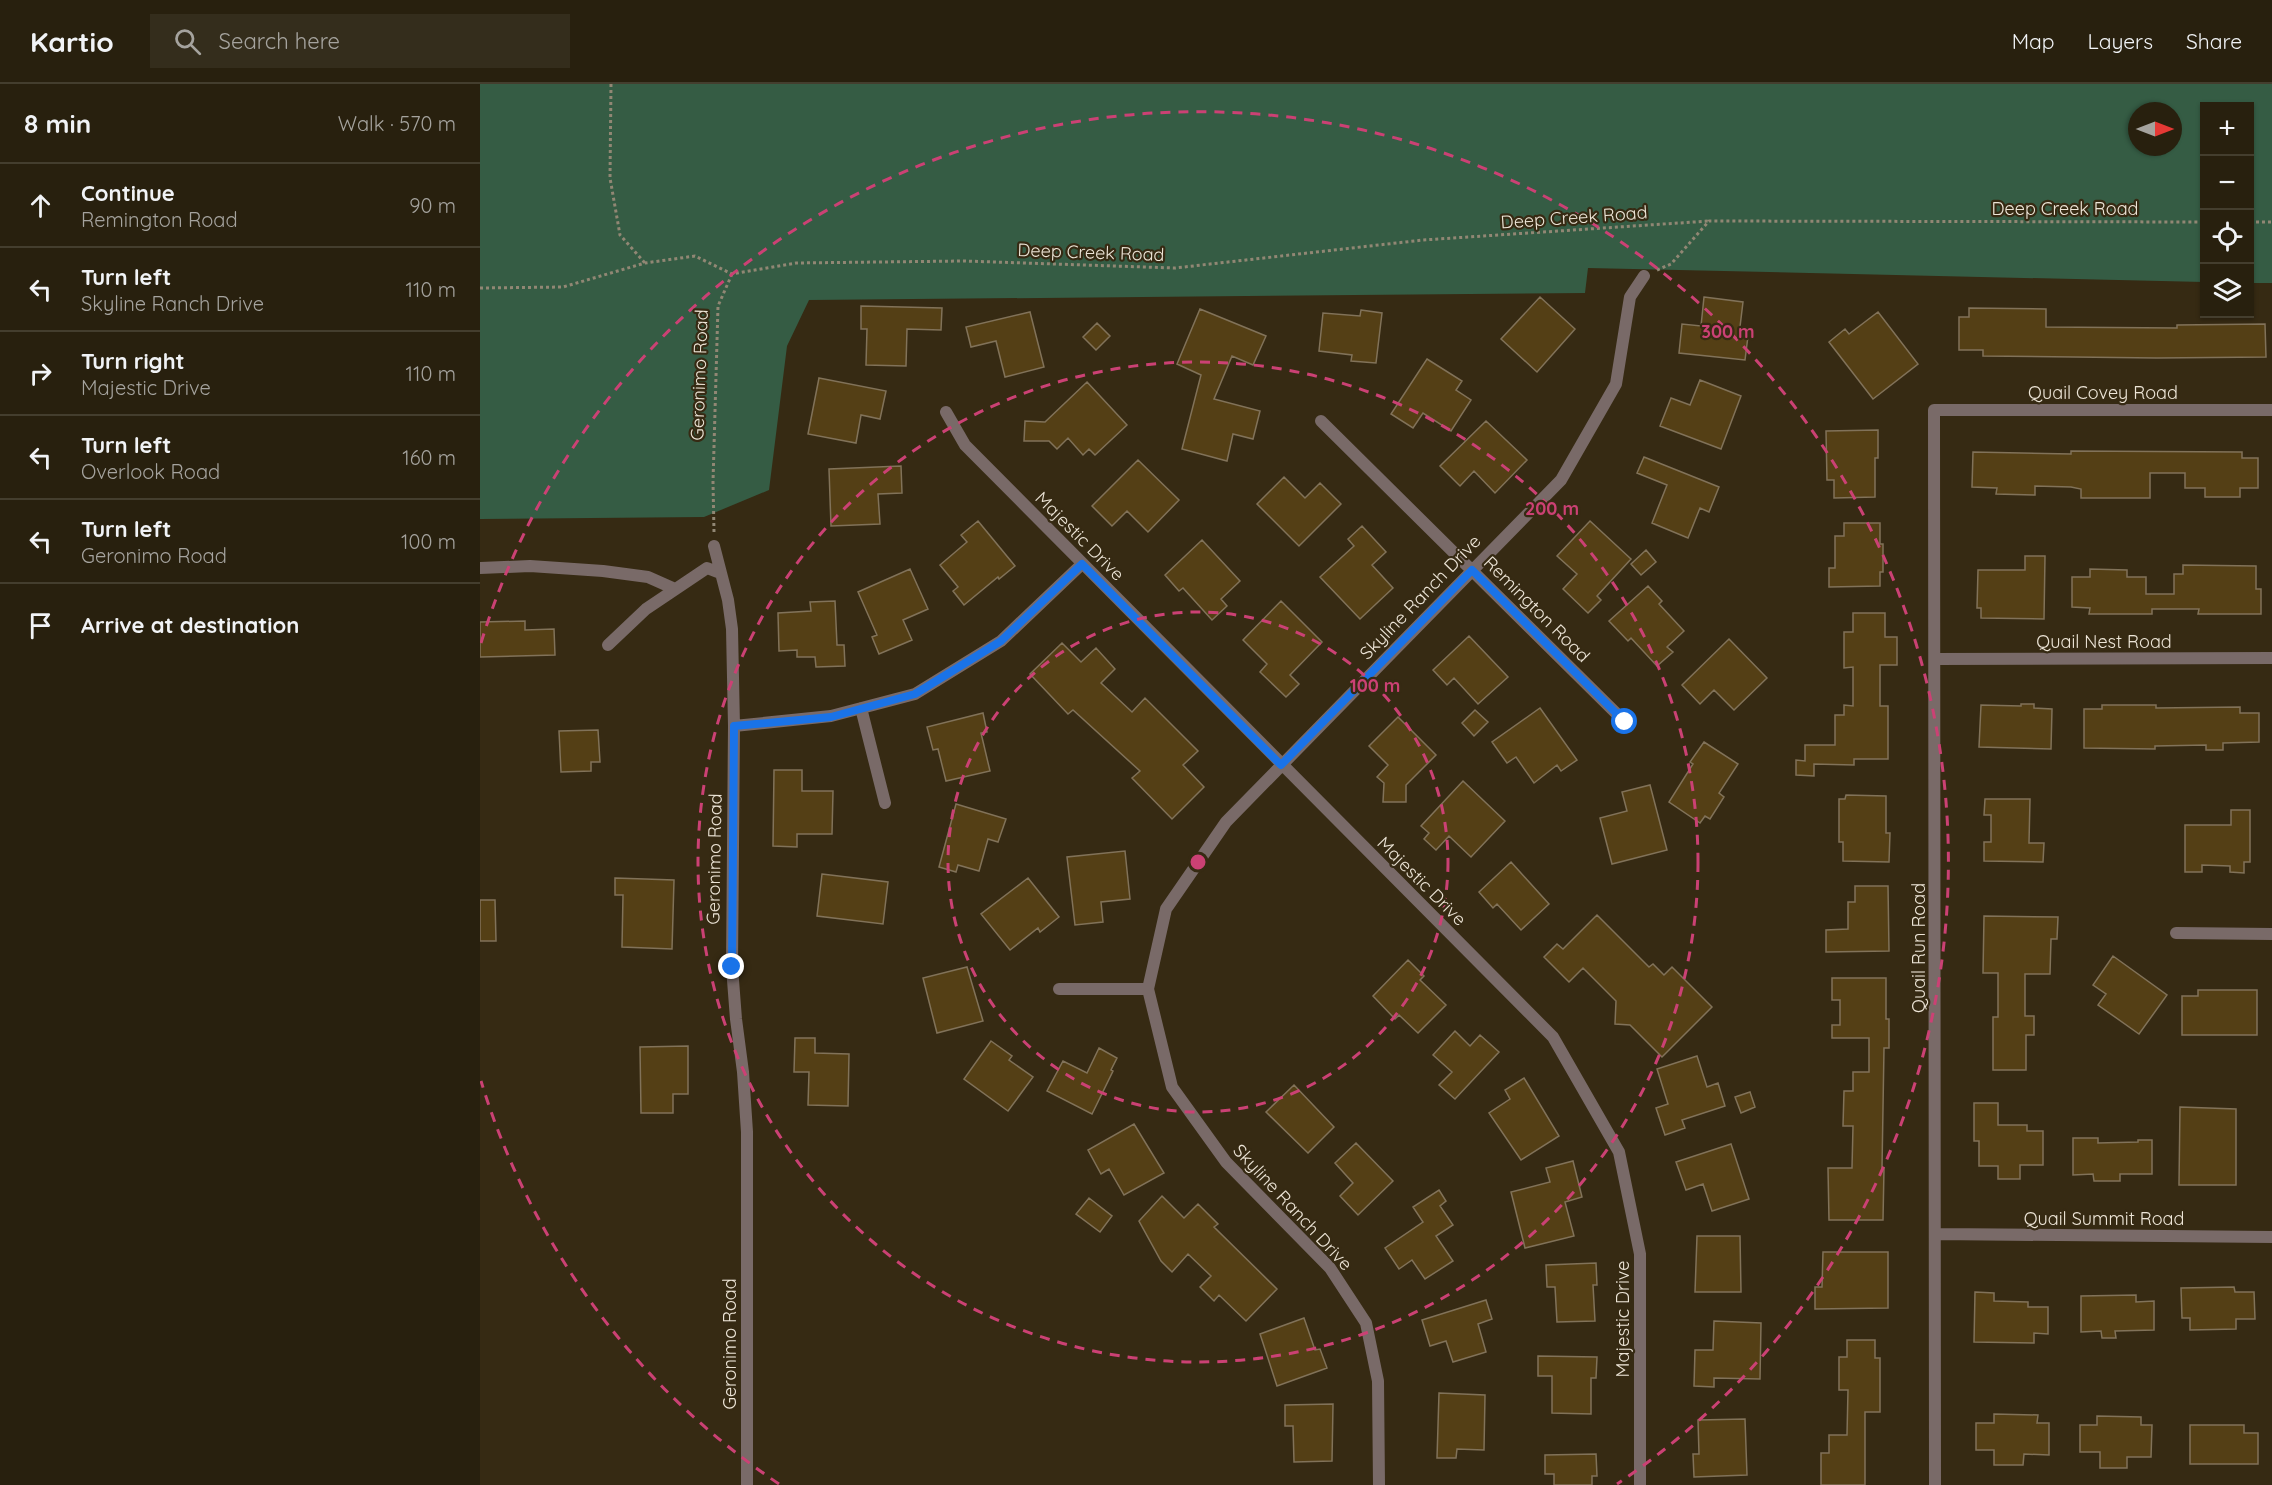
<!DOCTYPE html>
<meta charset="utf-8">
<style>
:root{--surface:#28200e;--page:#342d1c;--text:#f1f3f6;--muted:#a5a39e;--line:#443e2e}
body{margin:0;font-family:Quicksand,sans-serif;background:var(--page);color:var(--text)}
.controls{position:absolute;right:18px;top:18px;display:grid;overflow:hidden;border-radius:0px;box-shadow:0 2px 4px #0004}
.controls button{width:54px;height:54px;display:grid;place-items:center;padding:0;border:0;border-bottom:2px solid var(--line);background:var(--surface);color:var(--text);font:30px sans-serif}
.compass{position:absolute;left:1648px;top:18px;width:54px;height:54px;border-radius:50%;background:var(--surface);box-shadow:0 2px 4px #0004;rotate:90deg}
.stop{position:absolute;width:18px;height:18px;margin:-14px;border:4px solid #1a73e8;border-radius:50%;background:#fff}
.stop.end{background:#1a73e8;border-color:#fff;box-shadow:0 2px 6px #0008}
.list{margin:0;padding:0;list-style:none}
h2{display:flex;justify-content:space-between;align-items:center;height:78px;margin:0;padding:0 24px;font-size:26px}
h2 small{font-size:20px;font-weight:400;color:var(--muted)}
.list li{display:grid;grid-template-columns:39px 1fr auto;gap:18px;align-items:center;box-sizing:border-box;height:84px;padding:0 24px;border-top:2px solid var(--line)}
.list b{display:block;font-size:22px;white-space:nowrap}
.list p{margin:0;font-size:20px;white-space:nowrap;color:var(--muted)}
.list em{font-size:20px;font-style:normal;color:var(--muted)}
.icon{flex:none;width:33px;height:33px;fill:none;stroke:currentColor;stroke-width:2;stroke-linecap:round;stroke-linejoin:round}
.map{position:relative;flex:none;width:1792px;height:1401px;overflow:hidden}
header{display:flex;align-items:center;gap:36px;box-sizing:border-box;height:84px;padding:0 30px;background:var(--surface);border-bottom:2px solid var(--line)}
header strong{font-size:28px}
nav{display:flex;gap:33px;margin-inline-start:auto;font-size:21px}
.search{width:420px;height:54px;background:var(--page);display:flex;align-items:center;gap:15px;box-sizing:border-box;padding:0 21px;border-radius:0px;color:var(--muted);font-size:22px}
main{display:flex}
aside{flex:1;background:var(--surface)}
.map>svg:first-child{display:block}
.green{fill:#355c44;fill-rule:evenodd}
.building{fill:#543f15;stroke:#817259;stroke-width:1.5}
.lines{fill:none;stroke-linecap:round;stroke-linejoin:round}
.path{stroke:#918774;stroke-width:3;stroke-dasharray:3 3;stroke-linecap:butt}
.street{stroke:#796a68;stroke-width:12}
.route{stroke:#1a73e8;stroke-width:8}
.ring{fill:none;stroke:#cb4174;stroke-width:3;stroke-dasharray:10 8}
.labels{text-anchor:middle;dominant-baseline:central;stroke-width:4.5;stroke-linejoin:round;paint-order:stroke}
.street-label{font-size:18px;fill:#ede5d7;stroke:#362a13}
.centre{fill:#cb4174;stroke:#362a13;stroke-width:3}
.ring-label{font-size:18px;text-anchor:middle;font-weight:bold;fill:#cb4174;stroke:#362a13;stroke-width:4.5;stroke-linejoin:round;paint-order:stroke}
</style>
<header>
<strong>Kartio</strong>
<div class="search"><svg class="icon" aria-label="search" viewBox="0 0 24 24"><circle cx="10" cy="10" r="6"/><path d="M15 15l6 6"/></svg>Search here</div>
<nav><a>Map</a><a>Layers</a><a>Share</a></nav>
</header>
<main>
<aside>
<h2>8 min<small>Walk · 570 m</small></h2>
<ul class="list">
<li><svg class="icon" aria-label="ahead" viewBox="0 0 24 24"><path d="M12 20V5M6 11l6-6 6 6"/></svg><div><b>Continue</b><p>Remington Road</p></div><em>90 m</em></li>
<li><svg class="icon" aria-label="left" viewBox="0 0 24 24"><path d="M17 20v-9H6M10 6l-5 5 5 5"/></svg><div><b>Turn left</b><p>Skyline Ranch Drive</p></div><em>110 m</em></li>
<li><svg class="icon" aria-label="right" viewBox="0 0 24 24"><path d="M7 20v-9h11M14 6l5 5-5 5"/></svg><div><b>Turn right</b><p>Majestic Drive</p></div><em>110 m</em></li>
<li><svg class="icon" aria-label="left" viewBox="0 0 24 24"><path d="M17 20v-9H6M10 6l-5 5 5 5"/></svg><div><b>Turn left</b><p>Overlook Road</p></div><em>160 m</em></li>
<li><svg class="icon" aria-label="left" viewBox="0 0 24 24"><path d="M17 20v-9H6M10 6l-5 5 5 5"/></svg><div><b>Turn left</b><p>Geronimo Road</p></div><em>100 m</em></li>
<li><svg class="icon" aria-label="arrive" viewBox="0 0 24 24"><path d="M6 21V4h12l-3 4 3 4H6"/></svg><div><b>Arrive at destination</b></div></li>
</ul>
</aside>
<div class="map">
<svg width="1792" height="1401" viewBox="0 0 1792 1401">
<rect width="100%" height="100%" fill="#362a13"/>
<path class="green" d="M0,0H1792V199H1770V22H1724V198L1108,184L1105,209L329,216L307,262L289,406L224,433L0,435ZM1657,27H1693V63H1657Z"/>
<path class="building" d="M1060,213L1095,245L1057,288L1021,255Z
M1224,213L1263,218L1259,251L1268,252L1265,276L1199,269L1202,240L1221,242Z
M381,222L462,224L461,246L427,245L426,282L386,281L387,245H381Z
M1489,224L1566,225V243L1697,244V241L1785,240L1786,273L1677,274L1503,272V266H1479V233H1489Z
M720,225L786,252L773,281L752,272L734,315L780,327L773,355L753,350L747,377L702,365L721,291L697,280Z
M881,226L902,229L896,279L871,277L872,271L839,267L843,229L880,232Z
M550,228L564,283L525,293L516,257L491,263L486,243Z
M1398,228L1438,280L1393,315L1349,258L1365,245L1369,250Z
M617,239L630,252L616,266L603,253Z
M947,275L982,297L976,306L991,316L971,347L943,329L933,344L911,330Z
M339,294L406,307L400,335L381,331L376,359L328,350Z
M1220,296L1261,312L1241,365L1180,342L1191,314L1210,321Z
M607,298L647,341L615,371L609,365L603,371L588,354L577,365L569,357H544L545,337L565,338Z
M1006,337L1047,376L1015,409L994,387L980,402L960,382Z
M1398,346V374H1395V413L1354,414V396H1347L1346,347Z
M1591,367L1762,368V374H1778V404H1760V413H1725V404H1705V389H1670V414H1601V405L1591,403L1555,402V411L1516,410L1517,404L1492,403L1493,368L1591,370Z
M1164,373L1239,403L1229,428L1220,424L1208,454L1172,439L1187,401L1157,389Z
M658,376L699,416L668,448L647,427L632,442L612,422Z
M421,382L422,409L398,410L400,440L351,442L349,385Z
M804,393L825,414L840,399L861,420L819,462L777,420Z
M498,437L535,482L519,495L518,493L484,521L473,507L478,503L460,481L487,458L481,451Z
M1110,437L1151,475L1117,512L1121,516L1108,529L1083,505L1097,490L1077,472Z
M1364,439H1400V460H1403V488H1400V502L1349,503V484H1355V452H1364Z
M882,442L906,468L892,481L913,504L880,535L840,493L874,462L868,455Z
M722,456L760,497L741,515L747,522L732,536L703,504L699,507L685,491Z
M1166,466L1176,478L1161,491L1151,480Z
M1545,472H1565L1564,535L1501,534V524H1497L1498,486H1545Z
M1703,481L1776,482V505H1781V530H1718L1719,525H1672V530H1609L1610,524L1592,523V493H1610V485L1647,486V493H1666V510H1694V490H1703Z
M430,485L448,525L423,536L432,556L399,570L392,553L397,551L378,508Z
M1168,502L1182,517L1179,520L1204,547L1187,563L1193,568L1177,582L1151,554L1148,557L1129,537Z
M355,517L357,561H364L365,582L336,583L335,573H317V566L299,567L298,529L331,527L330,518Z
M801,517L842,558L810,591L819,600L806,613L780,588L787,580L763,556Z
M1373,529H1405V553H1417V581H1400V622H1408V675H1374V681L1334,680V692L1316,691V676L1325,677V661H1355V631H1364V621L1373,622V583L1364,584V548H1373Z
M45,537V546L74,545L75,571L0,573V538Z
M989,552L1028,593L998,620L974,594L967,601L953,586Z
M1249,555L1287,594L1254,626L1234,606L1220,620L1202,601Z
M582,559L601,578L616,564L635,585L621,599L652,628L665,614L718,667L703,681L724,703L692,735L652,694L660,687L593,626L588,630L550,590Z
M1541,620H1554V624L1572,625L1571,665L1499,663L1501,621L1541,622Z
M1622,621H1676V624L1760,623V629H1779V658L1743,659V666H1726V661L1675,662V665L1604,664V625H1622Z
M1060,624L1097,676L1081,687L1077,681L1054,699L1036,673L1027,679L1012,658Z
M995,626L1008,638L994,652L982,639Z
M503,629L507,648L501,649L510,687L466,697L458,665L453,666L447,643Z
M918,633L956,671L926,701V718H903L904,699L897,693L908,681L889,662Z
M118,646L120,678H111V687L81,688L79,647Z
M1224,658L1258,680L1239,709L1244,713L1230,735L1225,732L1220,739L1189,718L1213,680L1210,678Z
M294,686H322V707H353L352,750H317V763L293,762Z
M983,697L1025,737L991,773L969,752L956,766L944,755L949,749L941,742Z
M1170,701L1187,766L1132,780L1120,734L1147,727L1142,708Z
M1366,711L1406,712V749H1410L1409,778L1363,777V758H1359V715H1365Z
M1505,715H1550L1549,759H1564L1563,778L1504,777V758H1511V731H1504Z
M476,720L526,735L518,758L508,755L499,787L478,781L476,788L459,783Z
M1751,726H1770V778H1764V789L1750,788V782L1722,781V788H1705V741H1751Z
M645,767L650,815L621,818L623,838L595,841L587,773Z
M1031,778L1069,820L1041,846L1017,820L1013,824L999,808Z
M342,790L408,798L403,840L337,832Z
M135,794L194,796L192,865L142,863L143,811H135Z
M548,794L579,833L560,848L558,844L530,866L501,830Z
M1375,802H1408L1409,867L1346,868V846L1368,845V818H1375Z
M0,816H15L16,857H0Z
M1117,831L1169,883L1173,880L1184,891L1192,883L1232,923L1182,973L1150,941L1135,940L1136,917L1103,884L1089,898L1064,873L1077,860L1083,865Z
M1504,832L1578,833L1577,855H1571L1570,890H1545V932H1554V951H1546V986H1513V933H1518V889H1503Z
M1633,872L1687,911L1659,950L1618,921L1626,910L1613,901Z
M928,876L944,892L940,896L966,921L938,949L919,931L915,935L893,912Z
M487,883L503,937L457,949L443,894Z
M1352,894H1406V935H1409V964H1404L1402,1084H1404L1403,1136H1349L1348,1084H1372L1373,1042H1363L1364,1007H1373V988H1389V954H1352V941H1360V916H1352Z
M1718,906H1777V951H1702V912H1718Z
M975,947L990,962L1000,951L1019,968L975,1015L959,1001L972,988L953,971Z
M315,954H335V969L369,970L368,1022L328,1021L329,988H314Z
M511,957L532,972L529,976L553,993L528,1027L484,995Z
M208,962V1010H193V1029H161L160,963Z
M619,964L637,974L631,986L633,987L612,1030L567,1007L583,977L607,989Z
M1217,972L1227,1003L1238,999L1245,1022L1202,1036L1205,1044L1185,1051L1176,1024L1188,1020L1177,985Z
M1044,994L1079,1052L1041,1076L1009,1029L1030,1015L1025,1006Z
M814,1001L854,1043L828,1069L786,1028Z
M1270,1008L1275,1023L1261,1029L1255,1013Z
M1494,1019H1518V1041H1547V1047H1563V1081H1540V1095H1518V1082H1499V1057H1494Z
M1700,1023L1756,1025V1101H1699Z
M654,1040L684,1089L644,1111L629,1085L621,1090L608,1066Z
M1593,1054H1618V1059L1658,1058V1056H1672V1090H1640V1097H1614L1613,1090L1593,1091Z
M876,1059L913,1097L878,1131L860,1112L873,1099L855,1079Z
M1251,1060L1269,1115L1232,1127L1223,1100L1206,1106L1196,1078Z
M1093,1077L1102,1113L1085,1118L1094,1152L1045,1164L1031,1108L1070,1098L1066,1084Z
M959,1106L966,1117L960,1122L973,1141L956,1152L973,1177L945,1195L932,1176L919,1185L905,1164L943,1138L933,1123Z
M682,1112L704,1134L718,1120L738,1140L734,1143L797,1205L766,1237L739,1211L734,1217L720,1203L731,1192L708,1170L692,1188L681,1177L659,1137Z
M609,1114L632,1132L620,1148L596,1130Z
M1217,1152H1260L1261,1208H1215Z
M1343,1168H1408V1224L1335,1225V1203H1342Z
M1116,1179L1117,1201H1113L1115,1237L1077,1238L1075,1203H1067L1066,1181Z
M1754,1203L1755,1208H1774L1775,1235H1756V1245L1710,1246V1234H1702L1701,1204Z
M1495,1208L1514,1209V1217L1548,1218V1223H1568V1250L1554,1249V1259L1494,1258Z
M1656,1211V1218L1674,1217V1246L1635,1247L1636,1254H1622L1621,1247L1601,1248V1212Z
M1006,1216L1012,1235L998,1240L1006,1268L973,1278L966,1257L950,1262L942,1236Z
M824,1234L835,1266L840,1265L847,1284L797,1302L780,1250Z
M1234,1237L1281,1239L1280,1295L1234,1294V1303L1214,1302L1215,1266H1233Z
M1367,1256H1395V1274H1400V1328H1385V1401H1341V1369H1349V1351H1367L1368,1306H1359V1273H1367Z
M1058,1272L1117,1273L1116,1294H1111V1330L1072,1329V1292H1058Z
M959,1309L1005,1311L1004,1366L977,1365L976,1374H957Z
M853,1320L852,1377L814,1378L813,1342H805V1321Z
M1514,1330L1558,1331L1557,1339H1569V1371L1544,1370L1543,1381H1514V1366H1496V1339H1514Z
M1617,1332L1661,1333V1341H1672L1671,1373H1647V1384H1620V1368H1600V1341H1617Z
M1265,1335L1267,1391L1214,1393L1213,1370H1219L1218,1336Z
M1710,1341H1764V1349H1778V1380H1710Z
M1116,1370L1117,1392H1112V1401H1074V1390H1065V1371Z"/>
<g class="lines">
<path class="path" d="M131,0L130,94L140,151L165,179
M1770,138H1792
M1177,186L1191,180L1229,137L1724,138
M0,204L83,203L165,179L215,172L252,190L316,179L484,177L695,184L943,156L1229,137
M234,448L233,398L238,222L252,190"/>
<path class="street" d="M466,328L485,361L1073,953L1139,1068L1160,1170V1401
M841,337L1145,638
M234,462L248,516L252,545L254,642L252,883L256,935L263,988L267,1048V1401
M0,484L50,482L123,487L168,493L195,505
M128,561L166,525L227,484L240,489
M1455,575L1792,574
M381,624L405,719
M254,642L351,632L435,610L521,557L602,480
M1696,849L1792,850
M579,905H668
M1456,1150L1792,1153
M899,1401L898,1297L886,1239L850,1184L746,1078L692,1003L668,905L686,825L746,738L1081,396L1136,300L1150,213L1164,192
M1455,1401L1454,326H1792"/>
</g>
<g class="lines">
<path class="route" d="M252,883L254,642L351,633L435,610L521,557L602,480L801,681L992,486L1145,638"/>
</g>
<g class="ring">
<circle cx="718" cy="778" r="250"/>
<circle cx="718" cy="778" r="500"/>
<path d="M299 1400A750 750 0 0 1 1 997M1 559A750 750 0 1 1 1137 1400"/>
</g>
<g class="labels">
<g class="street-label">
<text x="1585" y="124">Deep Creek Road</text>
<text transform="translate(1094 133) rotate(-4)">Deep Creek Road</text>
<text transform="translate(611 168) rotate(2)">Deep Creek Road</text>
<text transform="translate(219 291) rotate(-88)">Geronimo Road</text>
<text x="1623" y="308">Quail Covey Road</text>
<text transform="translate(600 452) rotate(45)">Majestic Drive</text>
<text transform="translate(940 513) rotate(-46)">Skyline Ranch Drive</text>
<text transform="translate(1057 525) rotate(45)">Remington Road</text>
<text x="1624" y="557">Quail Nest Road</text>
<text transform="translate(234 775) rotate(-89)">Geronimo Road</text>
<text transform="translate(942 797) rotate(45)">Majestic Drive</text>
<text transform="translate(1438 864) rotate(-90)">Quail Run Road</text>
<text transform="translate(813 1123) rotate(47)">Skyline Ranch Drive</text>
<text x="1624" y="1134">Quail Summit Road</text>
<text transform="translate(1142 1235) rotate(-90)">Majestic Drive</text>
<text transform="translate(249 1260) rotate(-90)">Geronimo Road</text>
</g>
</g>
<circle cx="718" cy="778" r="9" class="centre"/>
<g class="ring-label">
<text x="1248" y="254">300 m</text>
<text x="1072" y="431">200 m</text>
<text x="895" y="608">100 m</text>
</g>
</svg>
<div class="controls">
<button>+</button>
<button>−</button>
<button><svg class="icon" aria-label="locate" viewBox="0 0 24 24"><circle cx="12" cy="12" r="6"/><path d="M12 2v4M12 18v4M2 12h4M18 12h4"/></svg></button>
<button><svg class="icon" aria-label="layers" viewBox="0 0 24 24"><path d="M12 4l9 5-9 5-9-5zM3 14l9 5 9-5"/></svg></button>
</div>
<svg class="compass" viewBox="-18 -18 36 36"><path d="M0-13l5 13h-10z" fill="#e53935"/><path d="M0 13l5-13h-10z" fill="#a5a39e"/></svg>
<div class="stop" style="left:1145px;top:638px"></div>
<div class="stop end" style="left:252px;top:883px"></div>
</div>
</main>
